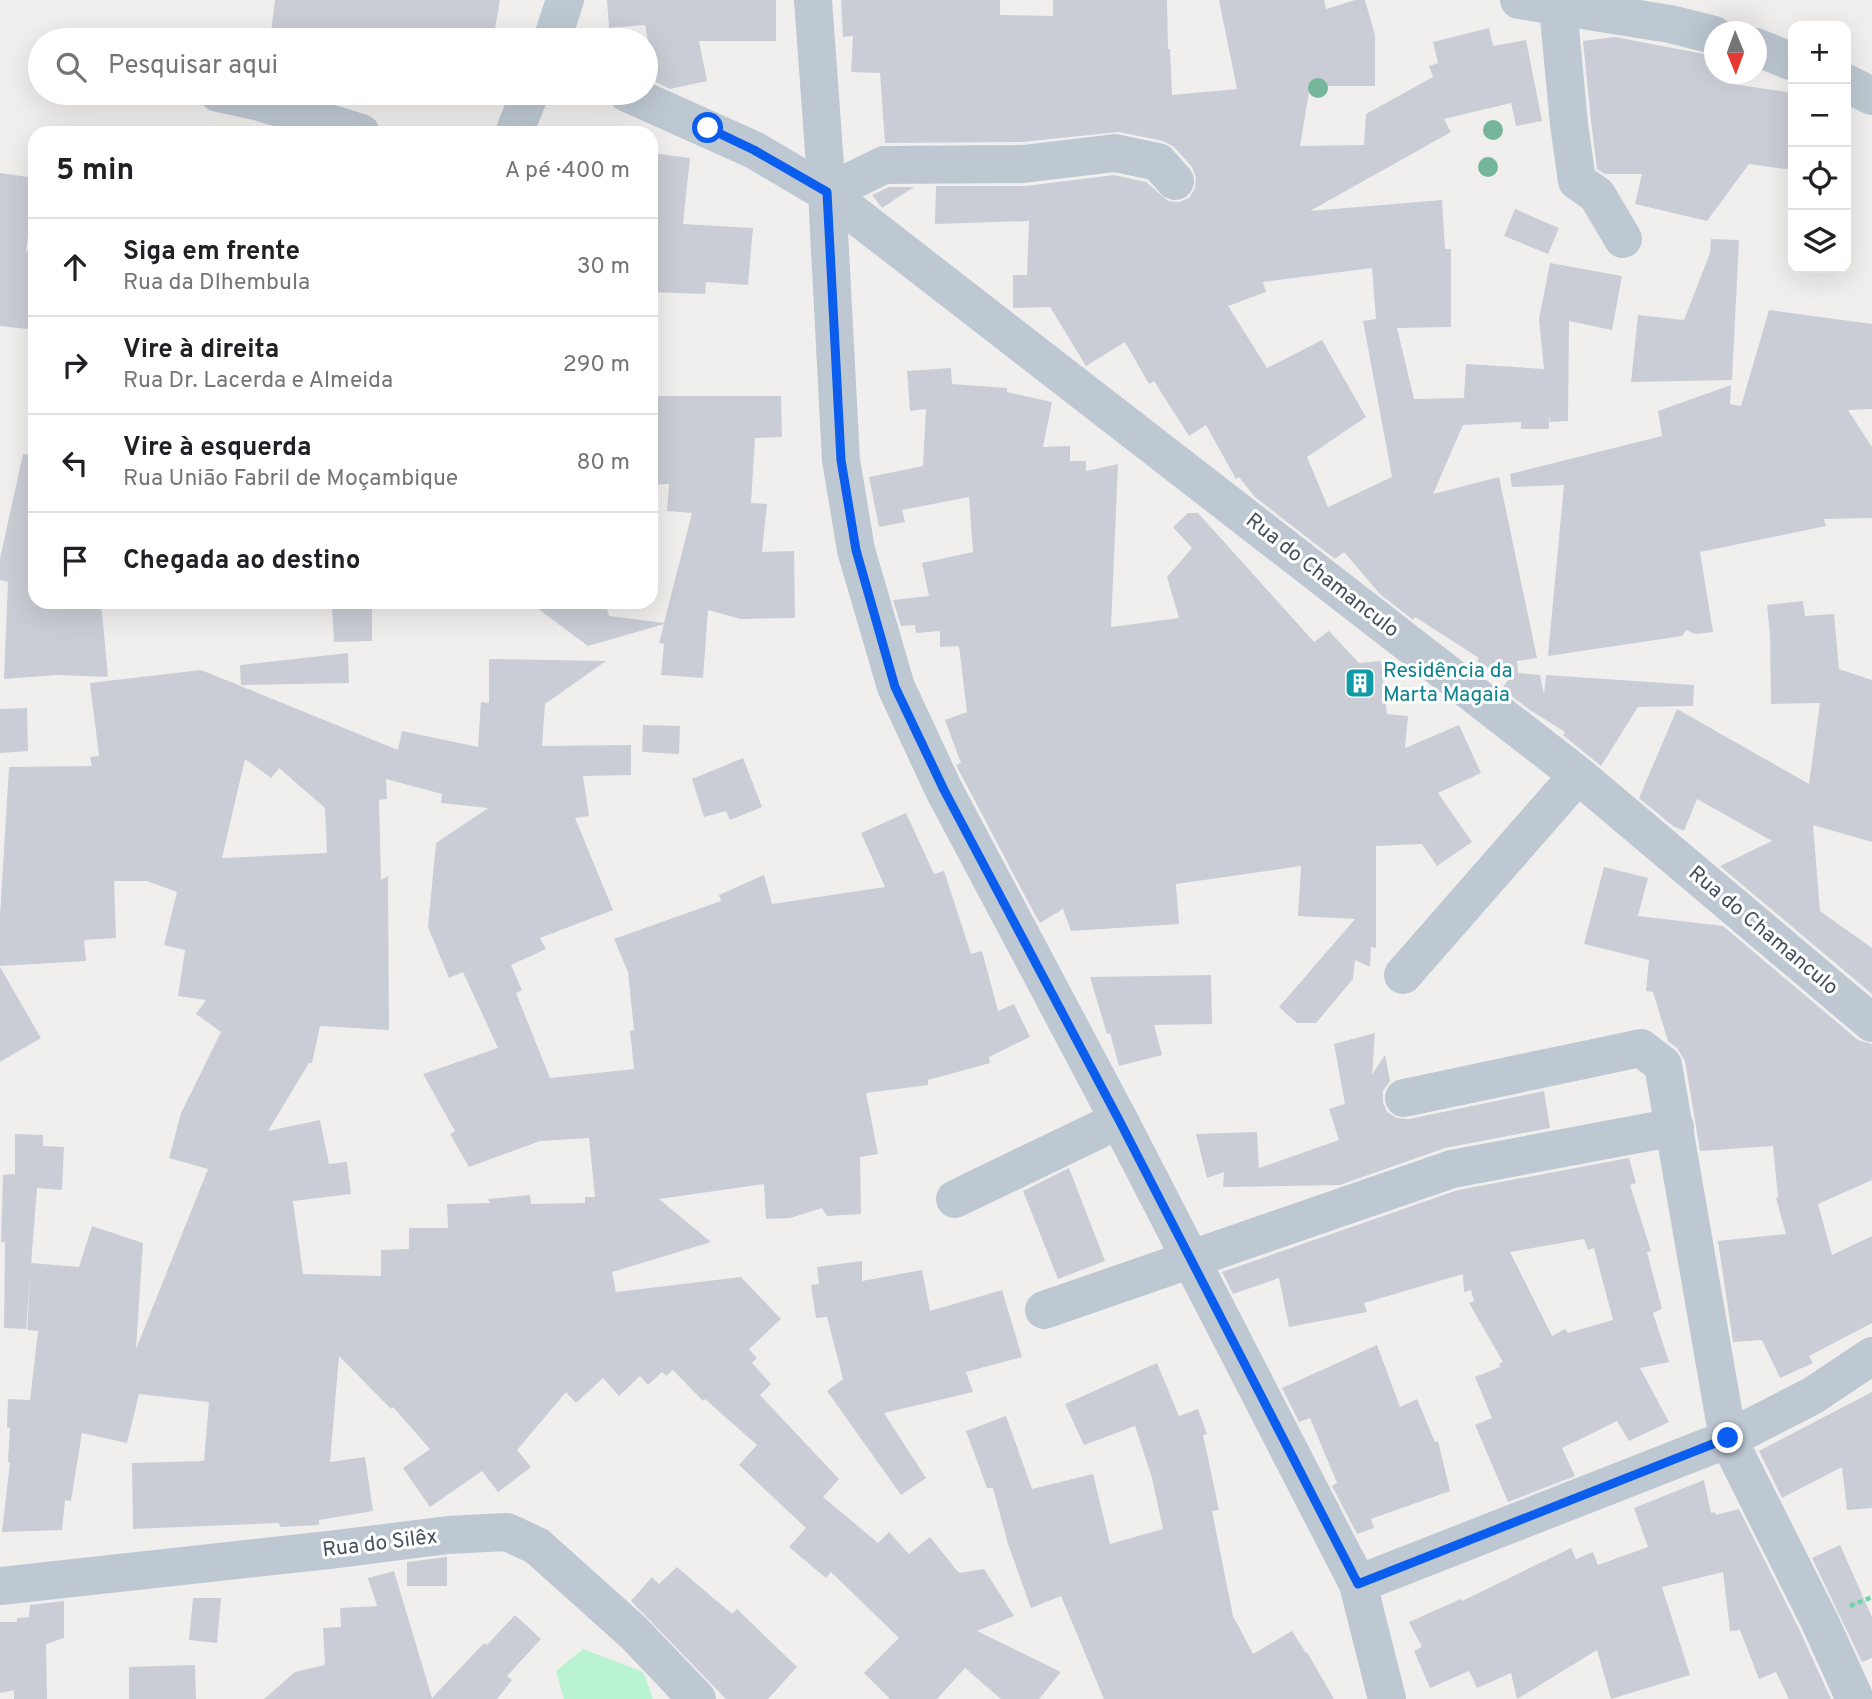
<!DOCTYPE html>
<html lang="pt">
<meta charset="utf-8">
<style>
:root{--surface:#fff;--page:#f6f6f6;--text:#202124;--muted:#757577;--line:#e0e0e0}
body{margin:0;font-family:Overpass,sans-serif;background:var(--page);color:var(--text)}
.controls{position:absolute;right:21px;top:21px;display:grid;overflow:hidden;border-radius:14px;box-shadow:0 7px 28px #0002}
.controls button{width:63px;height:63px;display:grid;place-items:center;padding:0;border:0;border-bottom:2px solid var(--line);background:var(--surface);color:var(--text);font:35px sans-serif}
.compass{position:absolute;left:1704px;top:21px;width:63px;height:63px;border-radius:50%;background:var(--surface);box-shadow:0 7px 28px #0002;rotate:179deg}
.stop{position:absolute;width:21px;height:21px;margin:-16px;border:5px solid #0b5dee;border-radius:50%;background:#fff}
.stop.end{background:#0b5dee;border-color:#fff;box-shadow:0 2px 7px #0008}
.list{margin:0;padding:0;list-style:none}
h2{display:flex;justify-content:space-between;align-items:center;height:91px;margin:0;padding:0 28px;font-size:30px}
h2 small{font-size:23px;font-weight:400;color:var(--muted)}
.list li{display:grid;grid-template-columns:46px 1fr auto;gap:21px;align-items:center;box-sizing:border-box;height:98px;padding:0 28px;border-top:2px solid var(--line)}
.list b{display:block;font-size:26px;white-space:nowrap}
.list p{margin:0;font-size:23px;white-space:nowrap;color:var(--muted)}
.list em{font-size:23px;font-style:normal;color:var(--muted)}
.icon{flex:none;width:38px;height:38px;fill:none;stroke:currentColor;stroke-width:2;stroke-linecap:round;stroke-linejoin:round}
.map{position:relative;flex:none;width:1872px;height:1699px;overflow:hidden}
.search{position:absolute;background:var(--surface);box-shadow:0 7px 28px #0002;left:28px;top:28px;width:630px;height:77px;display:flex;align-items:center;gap:18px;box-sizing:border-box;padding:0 24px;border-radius:38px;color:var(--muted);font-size:26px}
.panel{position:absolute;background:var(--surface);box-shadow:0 7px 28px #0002;left:28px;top:126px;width:630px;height:483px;border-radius:21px}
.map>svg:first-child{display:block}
.green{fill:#baf2d4}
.building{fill:#cacdd5;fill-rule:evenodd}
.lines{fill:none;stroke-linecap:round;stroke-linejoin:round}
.path{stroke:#6fd3a9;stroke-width:4.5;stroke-dasharray:5 3.5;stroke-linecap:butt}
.minor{stroke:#bec8d2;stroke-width:38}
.tree{fill:#75b599}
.route{stroke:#0b5dee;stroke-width:9}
.labels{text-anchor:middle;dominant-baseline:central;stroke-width:6;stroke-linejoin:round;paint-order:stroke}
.street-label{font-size:21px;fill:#45505e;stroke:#fff}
.culture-label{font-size:21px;fill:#0d838f;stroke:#fff;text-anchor:start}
</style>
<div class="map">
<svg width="1872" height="1699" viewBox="0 0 1872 1699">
<rect width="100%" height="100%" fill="#f1efee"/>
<path class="green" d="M583,1649L643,1672L653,1699H564L556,1671Z"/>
<path class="building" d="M275,0H500L493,40H270Z
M607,0H776V41H699L707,81L670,89L656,82L645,25L609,28Z
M841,0H1000V15L1053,16V0H1167L1168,49H1170L1172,95L1237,89L1219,0H1324L1326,9L1355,0H1365L1375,35V86H1310L1300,146L1364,145L1366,114L1433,77L1429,66L1438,63L1433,42L1489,28L1493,46L1526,40L1542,121L1516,126L1511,103L1444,119L1451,132L1310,211L1442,200L1445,249H1451V327L1397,328L1414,399L1464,398L1466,364L1544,369L1539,319L1550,263L1622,276L1612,330L1569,321L1568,421L1550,422L1549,415V429H1521V422L1463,425L1433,494L1499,477L1537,658L1517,661L1518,673L1540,675L1544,695L1546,675L1694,685L1693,706L1638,707L1601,766L1563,735L1565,732L1530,710L1502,689L1508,680L1477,661L1479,658L1415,617L1413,620L1380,594L1344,552L1335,559L1255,497L1239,477L1236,479L1206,425L1189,436L1154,381L1149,384L1125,342L1086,366L1050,307L1013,308V275H1027L1029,221L935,224L936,186H1026L1114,175L1146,182L1168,201L1179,202L1189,198L1195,188L1196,177L1192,167L1174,147L1163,141L1119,132L1022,142L885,143L880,73L851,72L853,36L843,37ZM1372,268L1376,319L1363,321L1392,477L1328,507L1307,457L1366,417L1322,340L1267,368L1228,306L1266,292L1263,282Z
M1615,37L1714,56V74H1728L1726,83L1793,93V170L1749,164L1707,221L1635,204L1642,174H1605L1597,169L1591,121L1583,41Z
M651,153L690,158L683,224L753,228L748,285L706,282L705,294L651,292Z
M0,173L35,178L26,251L35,252L28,329L0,326Z
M889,187H914L882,208L872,195Z
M1515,209L1559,228L1548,254L1504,236Z
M1711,239L1739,240L1732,380L1631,382L1638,315L1684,320L1710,253Z
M1769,310L1872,324V409L1848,410L1872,447V518L1824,519L1826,526L1700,552L1713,632L1695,634L1686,630L1682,636L1548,656L1564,485L1512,487L1510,474L1662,436L1658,411L1731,385L1730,404L1741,406Z
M951,368L952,384L1007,388V392L1052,402L1043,447L1070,446V461H1086V471L1118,464L1111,627L1179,618L1167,577L1192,548L1173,527L1188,513H1198L1314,642L1329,631L1359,663L1381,661L1387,714L1408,716L1405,748L1459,725L1481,773L1438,793L1472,842L1437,866L1422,844L1376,846V948L1371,947L1370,967L1355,960L1353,979L1316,1023H1297L1279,1007L1355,919L1298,916L1301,866L1176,884L1179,924L1071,931L1063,909L1040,923L1034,913L956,765L961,763L945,720L967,712L959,646L940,647V631L916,633L915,625L901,626L893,600L929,596L922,563L973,552L969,497L902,510L905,522L879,527L869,477L923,466L926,409L910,411L907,371Z
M651,396H781L782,437L755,438L751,503L767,504L762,552L794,551L795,618L741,619L708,610L703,678L661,675L664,644L659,643L664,624L588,646L529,602H605L609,616L664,623L692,513L667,511L669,484L651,485Z
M23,454L35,456V602H101L108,677L56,675L4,679L8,582L0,580V559Z
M1803,601L1805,616L1834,614L1839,669L1872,680V842L1813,825L1820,911L1872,948V994L1720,866L1772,841L1697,799L1684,831L1673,826L1639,798L1677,709L1809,784L1820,703L1771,704L1770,636L1767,605Z
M372,606V641L334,642L332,607Z
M348,653L349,683L241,685L240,665Z
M489,659L606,661L545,704L542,746L631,745V775L583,776L589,816L575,818L613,910L540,938L546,949L511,965L522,990L516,993L550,1078L634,1069L630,1031L634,1030L628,972L614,939L721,901L719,895L764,875L772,904L885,887L861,833L906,813L934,874L944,871L971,954L982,951L998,1011L1014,1004L1030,1037L989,1057L990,1063L928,1080V1085L866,1093L878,1154L860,1157L861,1214L827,1216L822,1208L790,1218L766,1219L764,1184L659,1199L711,1242L612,1272L616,1292L741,1277L781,1319L749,1349L757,1358L752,1363L771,1384L760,1395L839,1479L823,1497L878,1543L889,1532L909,1554L930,1537L959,1573L984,1569L1014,1616L977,1631L1061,1672L1039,1699H1001L965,1668L937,1699H890L864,1673L899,1638L831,1572L826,1578L789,1547L806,1528L739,1465L757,1445L705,1399L703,1401L673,1370L666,1376L662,1372L648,1385L640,1376L619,1396L603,1378L576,1403L566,1392L517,1450L531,1467L498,1492L482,1471L430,1507L403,1468L430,1449L393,1407L391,1409L339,1356L330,1462L365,1457L373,1511L319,1520V1525L280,1527L279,1523L133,1529L132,1463L204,1461L209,1402L139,1394L127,1443L82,1433L71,1501L65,1500L62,1530L2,1532L10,1462H8L10,1428L7,1427L8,1399L30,1400L38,1331L27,1330L31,1263L79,1267L92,1226L143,1243L136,1349L208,1169L169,1158L181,1113L221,1032L196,1014L206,1000L178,996L185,950L164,945L177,892L147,881H114L116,938L84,940L86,961L0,966V916L9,767L92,766L90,757L99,756L90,683L201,670L398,750L402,731L478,747L481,702L489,703ZM245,759L271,778L279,768L325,808L327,853L222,858ZM386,779L442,794L441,803L488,808L436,843L428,927L449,978L463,972L498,1048L423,1074L455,1131L450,1134L469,1167L540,1141L589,1138L595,1197H585V1203L531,1204L530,1195L488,1199L490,1203L447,1204L448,1228H409V1249L381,1250V1276L303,1274L293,1201L351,1194L347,1162L329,1164L320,1120L268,1131L309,1063H312L320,1026L389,1030L388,876L381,880L379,800L387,799Z
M27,708L28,751L0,753V709Z
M643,725L680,726L679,754L642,752Z
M743,758L762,807L730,820L726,811L704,817L692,779Z
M1604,867L1648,878L1638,916L1723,926L1858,1040L1872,1044V1180L1818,1204L1832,1255L1872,1236V1323L1809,1356L1813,1363L1780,1378L1762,1340L1733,1342L1718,1241L1786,1234L1776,1198L1778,1197L1773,1146L1700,1151L1685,1061L1677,1048L1668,1041L1653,992L1646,991L1649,960L1584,944Z
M0,967L41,1038L0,1062Z
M1211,975L1212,1024L1154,1025L1162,1055L1119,1066L1110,1033L1107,1034L1090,977Z
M1375,1033L1372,1075L1385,1055L1390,1081L1383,1091V1102L1387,1112L1397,1118L1409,1119L1544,1091L1550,1128L1445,1148L1340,1185L1223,1187L1224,1172L1207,1178L1196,1134L1257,1132L1259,1168L1339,1140L1329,1109L1345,1104L1334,1044Z
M15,1134L43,1135V1146L64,1147L62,1190L37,1188L26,1329L4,1328L5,1242H1L3,1175L15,1174Z
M1629,1158L1636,1183L1630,1185L1651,1251L1647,1252L1662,1309L1653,1313L1669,1362L1640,1368L1669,1422L1629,1441L1617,1421L1562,1448L1575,1476L1508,1502L1475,1425L1492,1418L1475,1377L1500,1367L1499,1364L1503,1362L1469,1303L1474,1301L1471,1290L1464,1292L1463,1274L1364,1303L1367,1312L1289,1327L1279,1278L1233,1294L1222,1272L1458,1190ZM1584,1239L1588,1250L1594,1248L1613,1320L1568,1333L1565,1329L1552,1336L1510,1252Z
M1069,1168L1105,1261L1058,1279L1023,1191Z
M862,1261V1281L922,1270L930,1311L1002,1290L1022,1357L966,1372L973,1392L884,1413L926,1478L901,1495L827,1391L843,1379L827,1317L816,1318L811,1285L819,1284L817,1267Z
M1377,1345L1400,1407L1417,1399L1435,1442L1438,1441L1450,1491L1371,1519L1374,1528L1357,1534L1332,1486L1337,1483L1310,1418L1299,1422L1282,1388Z
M1157,1363L1179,1416L1198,1409L1207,1434L1203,1435L1219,1510L1212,1511L1233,1616L1253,1654L1292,1631L1306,1653L1307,1652L1334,1699H1104L1061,1596L1031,1608L1008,1544L993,1488H987L966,1431L1006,1416L1032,1489L1093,1474L1110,1544L1163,1529L1152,1478L1135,1426L1084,1445L1065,1404Z
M1872,1392V1508L1847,1510L1842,1467L1782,1498L1759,1451Z
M1704,1480L1711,1513L1715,1512L1716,1515L1739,1509L1799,1629L1831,1699H1789L1776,1672L1759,1679L1740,1630L1730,1631L1723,1572L1662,1587L1690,1675L1611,1699L1597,1650L1517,1699L1511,1673L1477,1688L1469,1671L1430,1688L1414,1651L1422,1647L1409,1622L1461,1599L1462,1601L1571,1548L1576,1559L1593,1552L1598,1565L1648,1547L1634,1508Z
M1840,1545L1872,1617V1658L1862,1662L1812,1558Z
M447,1557V1586H407V1562Z
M677,1567L732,1614L737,1609L797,1667L768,1699H726L631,1601L652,1577L659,1584Z
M394,1571L432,1698L484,1643L487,1645L515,1615L541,1639L507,1676L512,1680L497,1699H264L295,1672L325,1665L323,1628L341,1627L340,1608L377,1606L368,1578Z
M193,1598H221L217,1643L189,1640Z
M64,1601V1638L46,1644L47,1699H14V1690L0,1693V1622H17V1618L29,1617L30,1605Z
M195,1665L196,1699H129V1667Z"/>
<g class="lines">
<path class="path" d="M1850,1606L1872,1597"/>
<path class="minor" d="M813,0L827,193L841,460L856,550L896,687L944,790L1119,1120L1358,1584L1387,1699
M1519,0L1670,24L1714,35
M1558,7L1569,124L1577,181L1597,195L1623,239
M552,40L565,0
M1756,47L1793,62
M1846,83L1872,96
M218,93L260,102L361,133
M627,93L754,150L827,193L1578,775L1872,1023
M514,133L530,93
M827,193L884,165L1023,164L1115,153L1158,162L1175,181
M1403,975L1578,775
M1404,1098L1641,1048L1663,1065L1728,1439L1819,1620L1855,1699
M955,1199L1119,1120
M1044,1310L1452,1169L1675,1127
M1358,1584L1728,1439L1812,1396L1872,1356
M0,1586L329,1550L448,1535L507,1532L537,1546L634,1633L697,1699"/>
</g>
<g class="tree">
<circle cx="1318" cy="88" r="10"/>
<circle cx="1493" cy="130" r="10"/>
<circle cx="1488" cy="167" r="10"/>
</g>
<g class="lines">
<path class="route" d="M708,128L754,150L827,192L841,460L856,550L895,687L944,790L1119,1120L1358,1584L1728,1438"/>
</g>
<defs>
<g id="building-square" transform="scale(1.575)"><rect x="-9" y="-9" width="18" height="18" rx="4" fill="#0f9aa8" stroke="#fff"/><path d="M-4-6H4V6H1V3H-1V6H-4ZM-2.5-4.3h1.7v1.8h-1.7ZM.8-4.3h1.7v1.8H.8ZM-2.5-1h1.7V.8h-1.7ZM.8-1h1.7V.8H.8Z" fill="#fff"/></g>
</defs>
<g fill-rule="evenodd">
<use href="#building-square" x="1360" y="683"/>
</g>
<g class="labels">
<g class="street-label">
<text transform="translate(1322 576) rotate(38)">Rua do Chamanculo</text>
<text transform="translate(1763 931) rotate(40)">Rua do Chamanculo</text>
<text transform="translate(380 1544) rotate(-7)">Rua do Silêx</text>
</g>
<g class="culture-label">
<text x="1383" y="671">Residência da<tspan x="1383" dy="24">Marta Magaia</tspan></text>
</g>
</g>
</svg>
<div class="controls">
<button>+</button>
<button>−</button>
<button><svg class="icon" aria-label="locate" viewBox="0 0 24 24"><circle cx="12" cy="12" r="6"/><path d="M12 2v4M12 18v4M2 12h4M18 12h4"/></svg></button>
<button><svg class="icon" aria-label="layers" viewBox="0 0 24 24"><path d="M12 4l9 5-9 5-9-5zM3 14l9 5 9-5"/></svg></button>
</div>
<svg class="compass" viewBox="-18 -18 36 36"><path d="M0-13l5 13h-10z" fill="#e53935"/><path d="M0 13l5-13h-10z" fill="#757577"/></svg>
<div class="stop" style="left:708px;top:128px"></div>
<div class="stop end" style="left:1728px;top:1438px"></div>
<div class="search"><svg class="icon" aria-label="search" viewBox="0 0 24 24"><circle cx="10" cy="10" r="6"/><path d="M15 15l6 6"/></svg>Pesquisar aqui</div>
<section class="panel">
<h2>5 min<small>A pé · 400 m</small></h2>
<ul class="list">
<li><svg class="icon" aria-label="ahead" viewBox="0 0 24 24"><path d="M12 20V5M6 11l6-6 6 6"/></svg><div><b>Siga em frente</b><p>Rua da Dlhembula</p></div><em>30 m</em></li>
<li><svg class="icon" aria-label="right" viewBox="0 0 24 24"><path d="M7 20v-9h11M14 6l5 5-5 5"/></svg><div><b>Vire à direita</b><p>Rua Dr. Lacerda e Almeida</p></div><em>290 m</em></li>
<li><svg class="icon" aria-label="left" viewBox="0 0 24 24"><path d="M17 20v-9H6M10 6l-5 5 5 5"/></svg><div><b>Vire à esquerda</b><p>Rua União Fabril de Moçambique</p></div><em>80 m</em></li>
<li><svg class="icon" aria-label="arrive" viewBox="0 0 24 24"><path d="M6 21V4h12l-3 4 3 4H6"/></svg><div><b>Chegada ao destino</b></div></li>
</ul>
</section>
</div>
